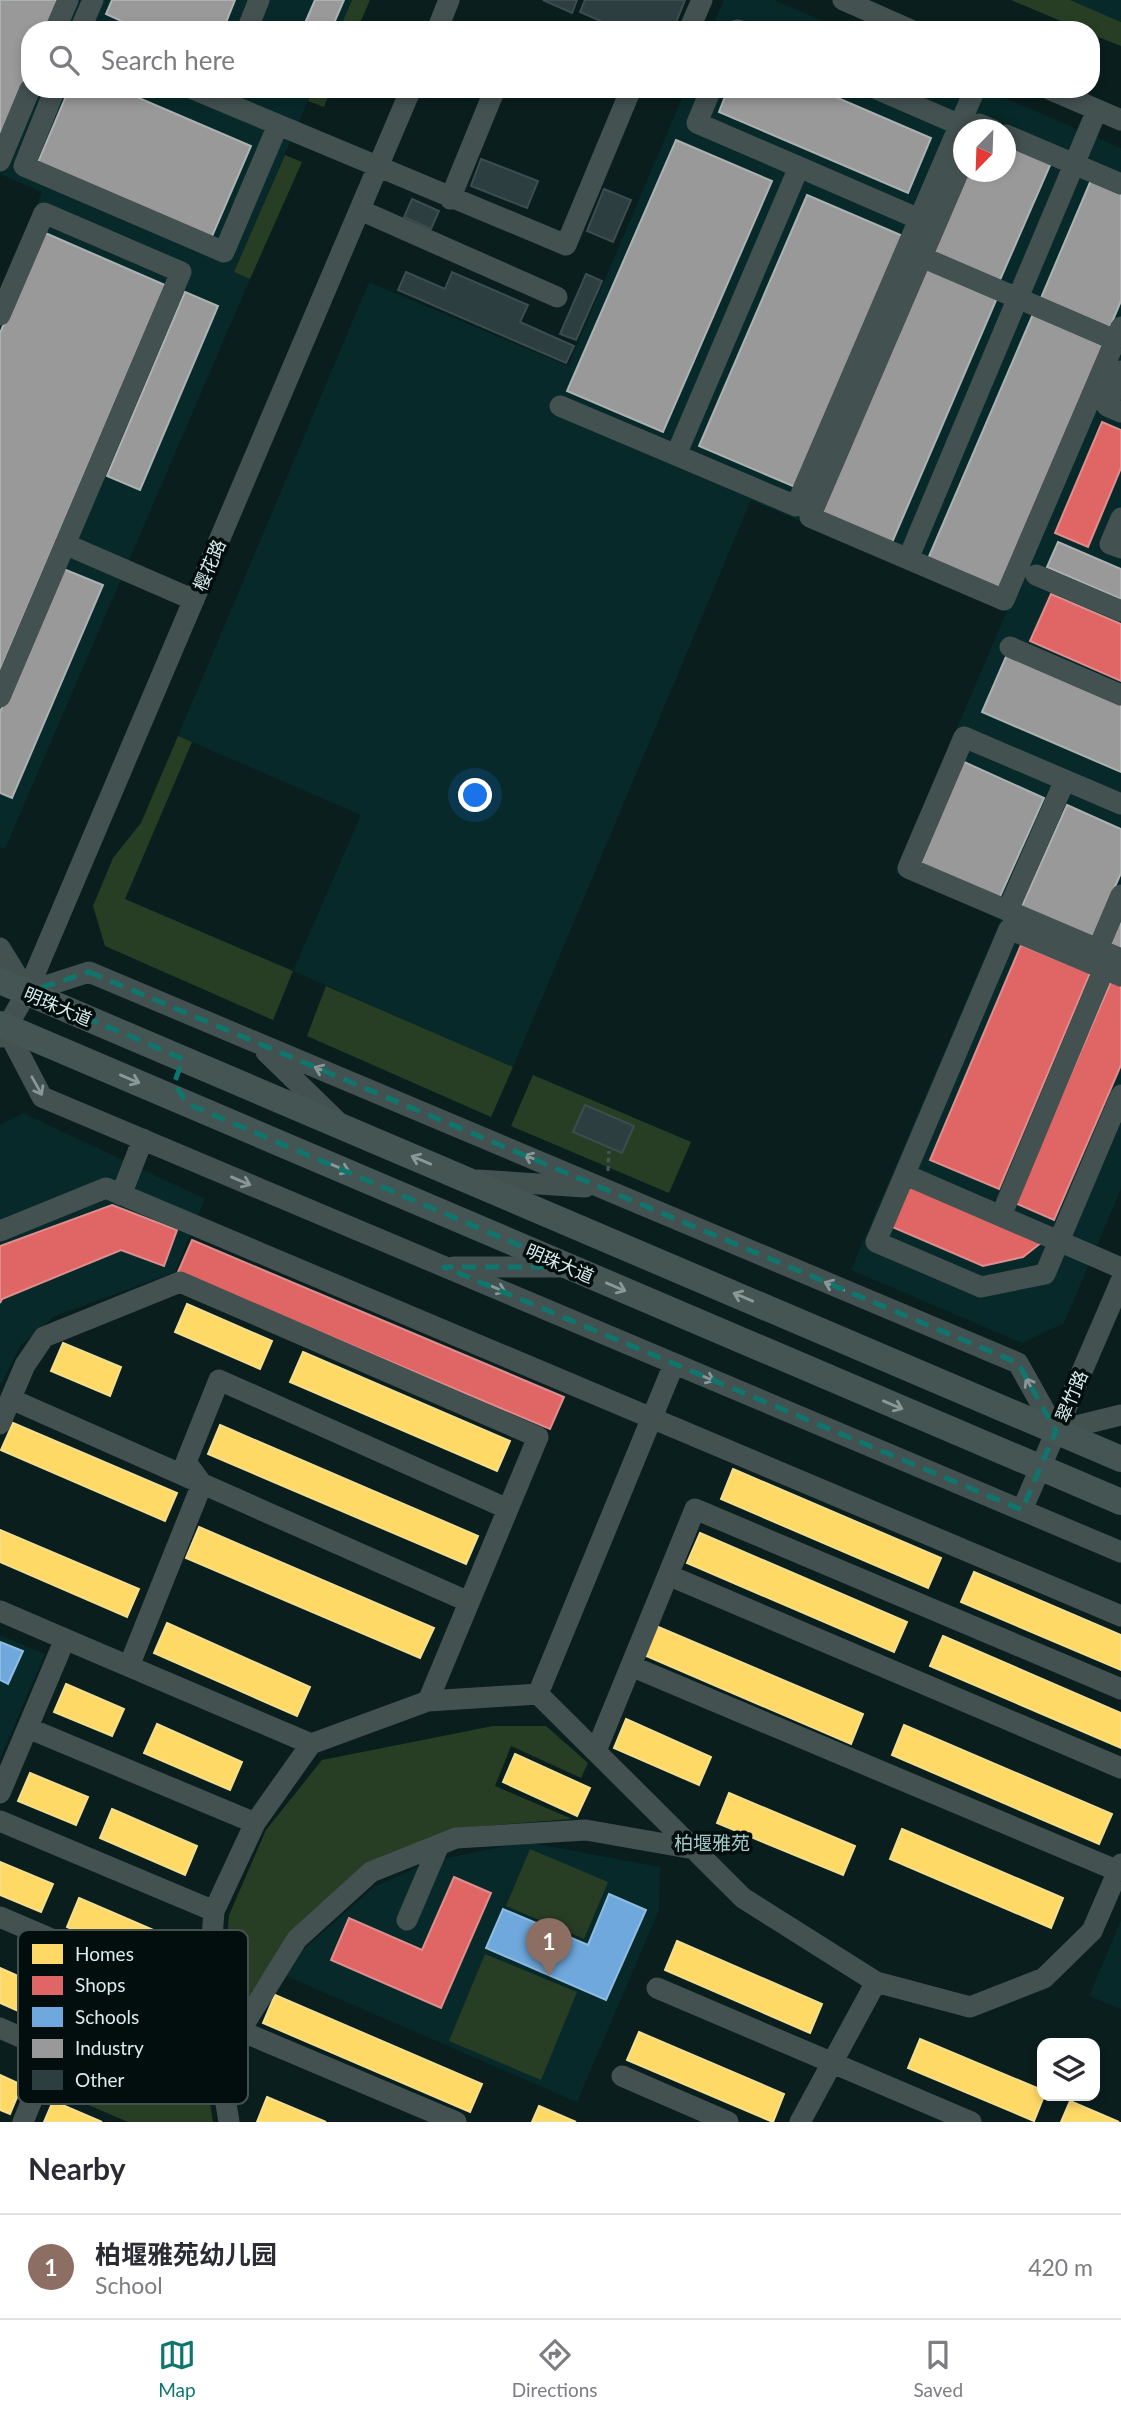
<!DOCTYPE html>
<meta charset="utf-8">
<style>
:root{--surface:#fff;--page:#f7f7f7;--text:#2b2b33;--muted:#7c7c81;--line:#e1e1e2;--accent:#0f766e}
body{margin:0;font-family:Lato,"Noto Sans SC",sans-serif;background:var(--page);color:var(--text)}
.controls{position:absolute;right:21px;bottom:21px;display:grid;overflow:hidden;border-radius:14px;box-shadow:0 4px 10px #0003}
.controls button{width:63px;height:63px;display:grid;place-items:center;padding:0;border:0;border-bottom:2px solid var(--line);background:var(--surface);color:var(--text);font:35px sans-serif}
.compass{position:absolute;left:953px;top:119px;width:63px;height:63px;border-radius:50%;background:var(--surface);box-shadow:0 4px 10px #0003;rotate:203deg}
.you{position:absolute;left:476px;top:796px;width:24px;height:24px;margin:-18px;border:5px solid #fff;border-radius:50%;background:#1a73e8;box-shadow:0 0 0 10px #1a73e833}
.badge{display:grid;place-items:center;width:46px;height:46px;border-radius:50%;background:var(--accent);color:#fff;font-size:23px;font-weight:700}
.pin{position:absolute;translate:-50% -58px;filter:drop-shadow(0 2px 4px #0008)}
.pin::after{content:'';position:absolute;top:37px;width:24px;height:21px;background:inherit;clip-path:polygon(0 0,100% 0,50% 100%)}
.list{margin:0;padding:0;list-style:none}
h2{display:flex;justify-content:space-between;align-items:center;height:91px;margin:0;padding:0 28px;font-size:30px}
h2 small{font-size:23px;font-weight:400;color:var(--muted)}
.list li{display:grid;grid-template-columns:46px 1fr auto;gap:21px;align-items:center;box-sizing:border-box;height:105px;padding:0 28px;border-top:2px solid var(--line)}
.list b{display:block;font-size:26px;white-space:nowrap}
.list p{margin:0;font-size:23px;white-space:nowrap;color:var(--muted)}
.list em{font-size:23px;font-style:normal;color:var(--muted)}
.icon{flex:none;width:38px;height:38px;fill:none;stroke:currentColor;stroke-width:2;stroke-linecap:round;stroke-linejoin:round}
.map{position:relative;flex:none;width:1121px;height:2122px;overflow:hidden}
.search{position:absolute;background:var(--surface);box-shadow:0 4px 10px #0003;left:21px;right:21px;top:21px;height:77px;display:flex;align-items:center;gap:18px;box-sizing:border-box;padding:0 24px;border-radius:28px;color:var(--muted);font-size:26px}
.sheet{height:196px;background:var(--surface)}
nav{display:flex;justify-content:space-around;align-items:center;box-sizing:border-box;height:98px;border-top:2px solid var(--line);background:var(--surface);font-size:19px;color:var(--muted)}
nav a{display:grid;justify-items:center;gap:4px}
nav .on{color:var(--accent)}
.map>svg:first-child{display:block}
.built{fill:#072929;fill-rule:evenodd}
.green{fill:#273e25}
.homes{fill:#ffd966;stroke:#f4df8e;stroke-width:2}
.shops{fill:#e06666;stroke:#de8e8e;stroke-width:2}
.schools{fill:#6fa8dc;stroke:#8fbde1;stroke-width:2}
.industry{fill:#999;stroke:#acb2b2;stroke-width:2}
.building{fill:#2c3e3f;stroke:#3d4c4e;stroke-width:2}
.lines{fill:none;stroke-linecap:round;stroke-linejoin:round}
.path{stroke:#465352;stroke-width:3.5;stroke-dasharray:5 3.5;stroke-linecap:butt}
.minor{stroke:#445151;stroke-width:21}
.major{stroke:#455553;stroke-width:26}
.oneway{stroke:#889797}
.oneway2{stroke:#889998}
.marked{fill:none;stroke:#0f766e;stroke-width:5;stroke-dasharray:14 9;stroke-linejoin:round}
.labels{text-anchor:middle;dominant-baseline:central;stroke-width:7;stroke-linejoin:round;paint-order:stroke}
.street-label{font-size:18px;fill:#daedec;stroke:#020d0d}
.neighbourhood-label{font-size:19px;fill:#a5cbc9;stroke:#020d0d}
.key{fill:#020d0d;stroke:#435050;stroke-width:2}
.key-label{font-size:19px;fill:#daedec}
</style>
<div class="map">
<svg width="1121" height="2122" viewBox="0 0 1121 2122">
<rect width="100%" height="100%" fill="#0a1e1e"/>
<path class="built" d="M0,0H352L339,30H30V89H313L234,272L250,279L5,849L0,847V290L42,192L0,174Z
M724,0H774L844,30H711Z
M1070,0H1121V22Z
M686,89H984L1121,148V1189L1064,1323L1022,1343L851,1270L1003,914L895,873L1007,611L751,500L513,1067L293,971L361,815L178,736L369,282L568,366ZM964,130H1006V172H964Z
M23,1113L205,1199L175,1272L53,1317L21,1345L0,1386V1125Z
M0,1635L45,1654L0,1759Z
M526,1842L660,1867L659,1910L577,2102L284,1975L295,1957L374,1887L431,1861Z
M1121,1920V2009L1089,1996Z"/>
<path class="green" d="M352,0H370L357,30H339Z
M1011,0H1070L1121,22V46L1091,34V30H1082Z
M313,89H331L324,107L308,101Z
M285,155L302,162L250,279L234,272Z
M178,736L192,742L125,899L293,971L273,1020L105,946L93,906L113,858L141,823Z
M326,986L513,1067L491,1117L307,1036Z
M533,1075L691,1142L669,1193L511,1126Z
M493,1726H546L588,1763L581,1778L511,1746L495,1786L572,1819L458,1828L289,1935L234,2019L220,2013L229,1915L266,1830L322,1760Z
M530,1849L608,1882L584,1939L506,1906Z
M485,1954L577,1992L541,2080L449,2041Z
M96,1970L196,2011L213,2122H128L49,2088Z"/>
<path class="homes" d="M187,1304L272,1341L260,1369L175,1332Z
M63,1343L121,1367L110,1396L51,1371Z
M303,1352L510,1441L497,1471L290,1382Z
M13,1423L177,1493L165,1521L1,1450Z
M220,1425L478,1536L466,1564L208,1454Z
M733,1469L941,1558L928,1588L721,1499Z
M199,1527L434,1628L420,1658L186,1558Z
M0,1530L139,1589L127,1617L0,1562Z
M700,1533L907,1622L894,1652L687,1563Z
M974,1572L1121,1635V1670L961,1602Z
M167,1623L310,1687L297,1716L154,1653Z
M656,1626L863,1714L851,1744L644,1655Z
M943,1636L1121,1713V1748L930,1666Z
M66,1684L124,1709L112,1736L54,1712Z
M626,1719L711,1757L699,1785L614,1748Z
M157,1724L242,1762L230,1790L144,1753Z
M904,1725L1112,1814L1099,1844L892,1755Z
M515,1754L590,1788L577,1816L503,1782Z
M30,1773L88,1797L76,1825L18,1801Z
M729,1793L855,1846L843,1875L717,1823Z
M112,1809L197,1846L185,1875L100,1838Z
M902,1829L1063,1898L1051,1928L890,1859Z
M0,1862L53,1884L41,1912L0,1895Z
M79,1898L165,1935L152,1964L67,1927Z
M677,1941L822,2004L810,2033L665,1970Z
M0,1968L54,1992L41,2021L0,2003Z
M275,1995L482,2084L470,2112L263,2023Z
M639,2032L784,2094L773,2122L627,2060Z
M920,2039L1042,2090L1044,2096L1034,2121L908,2068Z
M0,2075L22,2085L10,2114L0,2110Z
M267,2097L326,2122H257Z
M53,2101L102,2122H44Z
M1070,2101L1119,2122H1061Z
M539,2106L576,2122H532Z"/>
<path class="shops" d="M1102,422L1121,430V468L1088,547L1055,533Z
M1051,594L1121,624V681L1030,641Z
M1021,945L1090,973L999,1189L930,1160Z
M1113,977L1121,981V1065L1054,1220L1015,1203Z
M908,1185L1042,1242L1023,1257L983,1266L890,1226Z
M112,1205L177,1230L164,1266L121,1250L2,1299L0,1303V1246Z
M192,1240L564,1397L550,1429L178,1272Z
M454,1877L491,1893L441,2008L331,1960L349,1918L422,1950Z"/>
<path class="schools" d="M0,1642L23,1651L8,1684L0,1680Z
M609,1894L646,1910L606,2000L486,1948L503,1909L588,1945Z"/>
<path class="industry" d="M0,0H58L46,30H30V67L0,137Z
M112,0H235L223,30H141L106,14Z
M315,0H344L331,30H302Z
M69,89H118L251,146L210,241L36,167Z
M728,89H817L931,138L908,193L719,112Z
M676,140L772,181L663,432L567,391Z
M1006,144L1051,163L1000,280L932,251L966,172H1006Z
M1091,180L1121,192V301L1110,327L1041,298Z
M807,195L903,236L795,487L699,446Z
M43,232L165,285L0,671V333Z
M925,267L997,298L891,545L819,514Z
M185,292L218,306L140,490L107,476Z
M1033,314L1105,345L999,593L927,561Z
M1058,542L1121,569V599L1047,567Z
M61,568L103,585L12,798L0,793V712Z
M1008,652L1121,701V772L982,712Z
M962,761L1044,798L998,901L916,865Z
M1067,805L1121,829V873L1092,939L1021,908Z
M1121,917V954L1108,948Z"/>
<path class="building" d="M543,0H577L572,13Z
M585,0H685L673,30H621L580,12Z
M481,159L538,181L527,208L471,186Z
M604,189L631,200L613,242L587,231Z
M412,199L439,211L431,229L404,217Z
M406,272L445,289L452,272L528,305L520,322L574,346L566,363L398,290Z
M586,274L602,281L576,340L560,334Z
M585,1105L634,1126L622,1153L573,1132Z"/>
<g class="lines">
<path class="path" d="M608,1171L609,1151"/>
<path class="minor" d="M843,0L911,30
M55,30L68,0
M80,30L93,0
M247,30L259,0
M437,30L449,0
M689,30L702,0
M737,30H738
M55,89L24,166L224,252L278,125
M193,89L566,245L631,89
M711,89L697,123L799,167
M877,89L960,125
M1049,89L1121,120
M976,130L979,124L993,130
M1006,135L1121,184
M964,159L810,517L1004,600L1121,327
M0,161L30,89
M450,199L495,89
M360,210L557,297
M919,219L799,167L676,455L796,506L975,89
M922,257L1115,340
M0,315L44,213L181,272L0,697
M1121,371L1107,406L1121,412
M560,406L676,455
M1121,518L1110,544L1121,548
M65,544L194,600
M908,559L1097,110
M1036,575L1121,611
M1010,647L1121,695
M1121,804L964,737L908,868L1121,959
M1008,910L1065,780
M0,948L27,992L89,972L1018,1363L1056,1431L1121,1415
M1098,949L1121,895
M1121,976L1009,929L876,1242L981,1287L1045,1274L1121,1095
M0,1027L5,1026L42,1097L1121,1552
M1,1037L27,992L411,89
M266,1052L338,1122
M906,1175L1121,1268
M478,1180L585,1187
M121,1195L143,1139
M1001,1216L1104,969
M0,1231L106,1188L1121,1616
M453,1267H565
M11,1399L469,1602
M0,1424L25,1365L44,1337L180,1282L538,1437L428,1701
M1022,1510L1121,1281
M668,1575L1121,1768
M0,1611L65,1639L0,1793
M65,1639L311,1744
M129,1666L202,1484L186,1462L219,1380L508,1509
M631,1666L1118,1871
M538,1694L743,1898L876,1982L970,2007L1044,1978L1092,1931L1121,1864
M28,1728L255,1823
M596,1751L695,1509L1121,1689
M0,1821L214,1911
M0,1917L210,2007
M407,1920L439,1845
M657,1988L971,2122
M229,2026L456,2122
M0,2028L52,2051
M240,2031L297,1939L371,1872L456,1838L586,1830L694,1849
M622,2076L728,2122
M23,2122L91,1956
M229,2122L208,1992L214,1911L255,1823L311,1744L428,1701L538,1694L674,1364
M800,2122L876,1982"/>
<path class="major" d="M0,981L1121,1459
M0,1024L1121,1502"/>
</g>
<defs><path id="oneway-shaft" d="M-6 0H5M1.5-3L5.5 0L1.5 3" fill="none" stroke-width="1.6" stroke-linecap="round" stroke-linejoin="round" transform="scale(1.75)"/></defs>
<g class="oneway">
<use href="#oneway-shaft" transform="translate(324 1071) rotate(-157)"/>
<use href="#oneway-shaft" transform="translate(37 1086) rotate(61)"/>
<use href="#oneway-shaft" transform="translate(534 1159) rotate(-157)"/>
<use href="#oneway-shaft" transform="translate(241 1181) rotate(23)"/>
<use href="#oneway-shaft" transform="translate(834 1286) rotate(-157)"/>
<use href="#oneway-shaft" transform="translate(496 1288) rotate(23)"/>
<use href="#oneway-shaft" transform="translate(705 1377) rotate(23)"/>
<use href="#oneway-shaft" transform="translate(1031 1387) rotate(-120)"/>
</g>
<g class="oneway2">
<use href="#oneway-shaft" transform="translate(130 1079) rotate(23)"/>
<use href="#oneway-shaft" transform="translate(421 1160) rotate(-157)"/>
<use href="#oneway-shaft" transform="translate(340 1168) rotate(23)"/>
<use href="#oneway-shaft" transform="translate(616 1287) rotate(23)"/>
<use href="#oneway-shaft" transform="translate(743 1297) rotate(-157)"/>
<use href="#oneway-shaft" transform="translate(893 1405) rotate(23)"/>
</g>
<path class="marked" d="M89,972L1018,1363L1056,1431L1022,1510L444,1267H570L188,1104L174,1084L183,1059L27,992Z"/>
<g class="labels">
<g class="street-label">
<text transform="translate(209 565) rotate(-67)">樱花路</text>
<text transform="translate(58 1006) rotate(23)">明珠大道</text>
<text transform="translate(560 1263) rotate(23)">明珠大道</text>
<text transform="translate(1071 1396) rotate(-67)">翠竹路</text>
</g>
<g class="neighbourhood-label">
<text x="712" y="1842">柏堰雅苑</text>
</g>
</g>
<rect x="18" y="1930" width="230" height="174" rx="10" class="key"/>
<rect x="32" y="1944" width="31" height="20" fill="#ffd966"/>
<rect x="32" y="1976" width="31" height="19" fill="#e06666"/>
<rect x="32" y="2007" width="31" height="20" fill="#6fa8dc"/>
<rect x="32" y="2039" width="31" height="19" fill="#999"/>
<rect x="32" y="2070" width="31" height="20" fill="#2c3e3f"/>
<g class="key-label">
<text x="75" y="1961">Homes</text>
<text x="75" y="1992">Shops</text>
<text x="75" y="2024">Schools</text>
<text x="75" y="2055">Industry</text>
<text x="75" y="2087">Other</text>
</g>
</svg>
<div class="controls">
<button><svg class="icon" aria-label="layers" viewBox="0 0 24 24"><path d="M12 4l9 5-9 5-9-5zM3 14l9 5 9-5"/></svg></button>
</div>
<svg class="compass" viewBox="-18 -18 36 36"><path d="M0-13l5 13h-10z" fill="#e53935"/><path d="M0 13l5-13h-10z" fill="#7c7c81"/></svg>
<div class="you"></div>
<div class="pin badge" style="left:549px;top:1976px;background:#8d6e63">1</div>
<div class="search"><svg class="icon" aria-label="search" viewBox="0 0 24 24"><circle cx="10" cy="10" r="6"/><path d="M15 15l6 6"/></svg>Search here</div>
</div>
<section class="sheet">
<h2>Nearby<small></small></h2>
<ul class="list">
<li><span class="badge" style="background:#8d6e63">1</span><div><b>柏堰雅苑幼儿园</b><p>School</p></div><em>420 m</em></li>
</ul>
</section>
<nav>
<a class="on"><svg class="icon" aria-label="map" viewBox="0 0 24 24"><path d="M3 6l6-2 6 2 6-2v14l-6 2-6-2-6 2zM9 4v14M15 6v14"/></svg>Map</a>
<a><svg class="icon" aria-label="directions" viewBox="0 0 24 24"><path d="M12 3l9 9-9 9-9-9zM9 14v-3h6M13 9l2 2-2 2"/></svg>Directions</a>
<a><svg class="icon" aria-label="saved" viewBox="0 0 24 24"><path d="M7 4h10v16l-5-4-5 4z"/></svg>Saved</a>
</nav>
